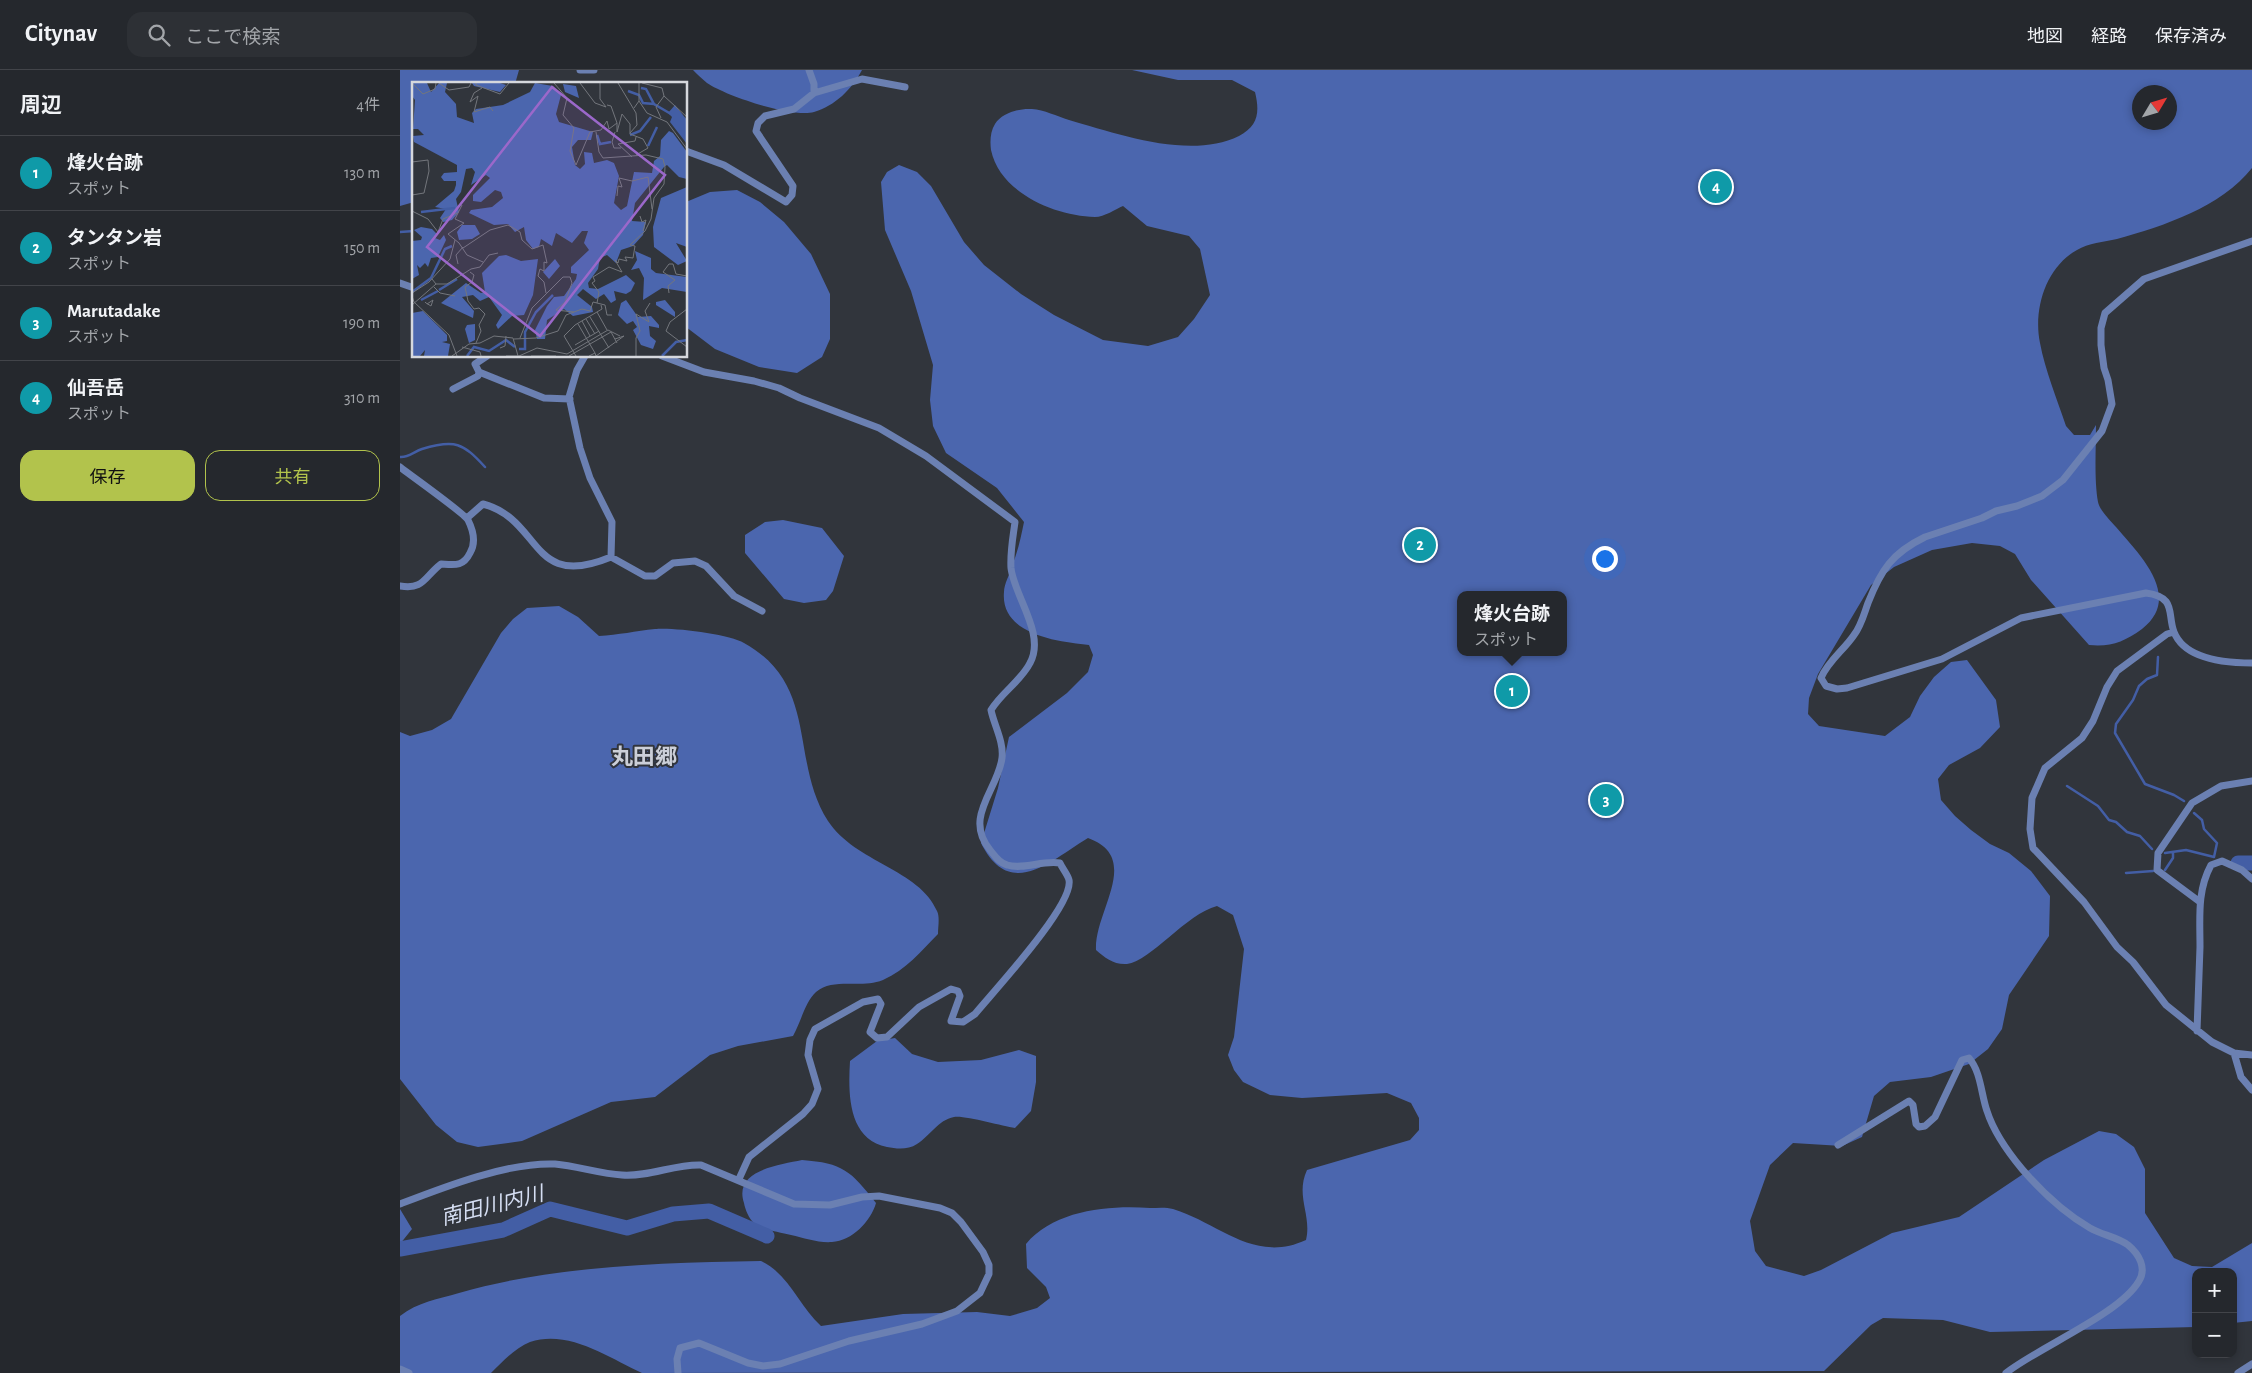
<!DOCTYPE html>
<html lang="ja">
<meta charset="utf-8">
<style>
:root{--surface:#25282d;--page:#2d3035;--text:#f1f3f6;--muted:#a3a6aa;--line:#424449;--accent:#b2c34c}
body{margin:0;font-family:"Alegreya Sans","Noto Sans JP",sans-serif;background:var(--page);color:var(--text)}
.controls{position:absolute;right:15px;bottom:15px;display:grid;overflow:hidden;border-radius:10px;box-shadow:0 2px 8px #0003}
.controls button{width:45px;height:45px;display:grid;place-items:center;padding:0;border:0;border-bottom:1px solid var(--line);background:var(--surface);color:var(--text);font:25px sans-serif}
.compass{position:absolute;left:1732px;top:15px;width:45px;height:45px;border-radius:50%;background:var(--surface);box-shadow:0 2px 8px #0003;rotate:52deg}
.you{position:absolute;left:1204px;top:488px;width:18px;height:18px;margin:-12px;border:4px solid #fff;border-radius:50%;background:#1a73e8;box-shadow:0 0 0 8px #1a73e833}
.badge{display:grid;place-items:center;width:32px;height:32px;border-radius:50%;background:var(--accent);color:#fff;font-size:16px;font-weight:700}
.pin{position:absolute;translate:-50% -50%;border:2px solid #fff;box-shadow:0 1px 5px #0006}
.popup{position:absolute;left:1057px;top:521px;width:110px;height:65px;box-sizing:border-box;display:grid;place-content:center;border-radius:10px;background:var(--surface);filter:drop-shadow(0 1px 4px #0005);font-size:16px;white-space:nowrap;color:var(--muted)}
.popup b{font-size:19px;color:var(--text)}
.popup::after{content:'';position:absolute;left:50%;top:100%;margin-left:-10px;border:10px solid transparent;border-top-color:var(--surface)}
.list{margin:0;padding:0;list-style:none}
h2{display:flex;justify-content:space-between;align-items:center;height:65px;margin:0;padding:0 20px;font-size:21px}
h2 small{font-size:16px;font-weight:400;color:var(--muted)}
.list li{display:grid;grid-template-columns:32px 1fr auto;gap:15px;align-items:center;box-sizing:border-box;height:75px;padding:0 20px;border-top:1px solid var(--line)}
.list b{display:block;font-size:19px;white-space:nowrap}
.list p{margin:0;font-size:16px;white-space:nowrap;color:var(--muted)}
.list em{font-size:16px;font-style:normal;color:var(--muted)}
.actions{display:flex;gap:10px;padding:15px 20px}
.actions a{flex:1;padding:11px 0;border:1px solid var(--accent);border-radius:15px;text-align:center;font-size:18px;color:var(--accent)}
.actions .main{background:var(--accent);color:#111}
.icon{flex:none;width:28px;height:28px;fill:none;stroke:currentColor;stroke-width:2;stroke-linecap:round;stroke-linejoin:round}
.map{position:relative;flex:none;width:1852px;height:1303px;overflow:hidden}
header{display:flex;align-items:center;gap:30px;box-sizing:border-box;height:70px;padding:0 25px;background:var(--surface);border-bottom:1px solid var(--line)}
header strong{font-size:24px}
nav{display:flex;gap:28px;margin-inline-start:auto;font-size:18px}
.search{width:350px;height:45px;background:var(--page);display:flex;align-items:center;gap:12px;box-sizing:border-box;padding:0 18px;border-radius:15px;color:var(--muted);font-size:19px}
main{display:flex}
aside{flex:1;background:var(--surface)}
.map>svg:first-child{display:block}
.forest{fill:#4b66ae;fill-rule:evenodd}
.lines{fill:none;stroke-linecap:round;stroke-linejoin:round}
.stream{stroke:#435ea5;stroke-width:2.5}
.river{stroke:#435ea5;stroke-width:15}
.minor{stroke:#6b80b2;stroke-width:7}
.labels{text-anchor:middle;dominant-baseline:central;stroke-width:4;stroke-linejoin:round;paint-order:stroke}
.water-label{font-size:21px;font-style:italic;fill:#d5def3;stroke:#31353c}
.quarter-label{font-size:22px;font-weight:bold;fill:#cbcfd8;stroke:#31353c}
.inset-river{fill:none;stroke:#435ea5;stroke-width:2.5}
.inset-road{fill:none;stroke:#73767c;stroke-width:1}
.view{fill:#9b68ca;fill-opacity:0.15;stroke:#9b68ca;stroke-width:2.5}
.inset-edge{fill:none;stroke:#d6d8dd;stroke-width:2.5}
</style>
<header>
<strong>Citynav</strong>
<div class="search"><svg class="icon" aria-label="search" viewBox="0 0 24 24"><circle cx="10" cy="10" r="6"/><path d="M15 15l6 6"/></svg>ここで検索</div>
<nav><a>地図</a><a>経路</a><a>保存済み</a></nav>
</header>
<main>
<aside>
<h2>周辺<small>4件</small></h2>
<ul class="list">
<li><span class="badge" style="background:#0f9aa8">1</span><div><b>烽火台跡</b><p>スポット</p></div><em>130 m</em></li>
<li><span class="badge" style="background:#0f9aa8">2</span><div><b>タンタン岩</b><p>スポット</p></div><em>150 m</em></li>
<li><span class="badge" style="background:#0f9aa8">3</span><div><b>Marutadake</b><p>スポット</p></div><em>190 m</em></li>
<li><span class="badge" style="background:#0f9aa8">4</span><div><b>仙吾岳</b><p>スポット</p></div><em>310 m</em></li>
</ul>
<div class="actions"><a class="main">保存</a><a>共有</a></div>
</aside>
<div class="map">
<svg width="1852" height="1303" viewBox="0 0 1852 1303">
<rect width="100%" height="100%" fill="#31353c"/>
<path class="forest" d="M0,0H119L115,14H14V132L0,136Z
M293,0H462C452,19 435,36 414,42C392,48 326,26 307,13C302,9 297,4 293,0Z
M732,0H1852V98C1821,137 1764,156 1717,169C1704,172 1688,173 1677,180C1646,197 1633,239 1640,273C1645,300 1657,329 1666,356L1674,365H1690L1696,355C1696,377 1694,410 1698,432C1700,441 1710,450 1716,457C1740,485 1783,527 1742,559C1724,572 1711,577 1689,575L1631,510L1615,484L1600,476L1572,473L1532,480L1494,497L1471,515L1418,604L1409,628L1408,644L1419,656L1485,666L1510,647L1520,626L1534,607L1551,592L1567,590L1596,630L1600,657L1580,678L1549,695L1538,709L1541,730L1555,746L1571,760L1590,774L1609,783L1631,801L1650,826L1649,866L1609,925L1602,959L1588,979L1569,994L1531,1007L1490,1012L1474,1026L1462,1067L1442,1076L1393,1073L1370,1095L1350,1151L1355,1181L1366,1196L1404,1206L1421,1200L1492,1163L1559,1147L1644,1090L1699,1061L1716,1064L1734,1077L1745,1099V1143L1774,1188L1792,1196L1812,1197L1852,1173V1251L1833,1253V1202H1796V1257L1590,1262L1543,1250L1483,1248L1471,1255L1424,1301L242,1303C209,1288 169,1259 130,1272C115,1278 102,1292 91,1303H0V1246C18,1232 38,1229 59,1223C157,1195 260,1193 361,1191C389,1204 399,1236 421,1256L503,1244L577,1242L610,1246L637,1238L650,1228L646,1217L627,1198L626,1174C654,1140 709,1135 750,1138C757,1138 766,1137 773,1139C819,1153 854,1194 906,1170C912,1145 895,1126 907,1100L1010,1070L1019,1060V1048L1011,1033L987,1023L902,1028L870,1025L843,1012L834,1000L828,985L834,967L844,879L833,845L817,836C786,844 751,891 727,894C714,895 705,888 696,880C694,841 743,788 688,768C650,791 610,831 581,773L598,718L609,667L667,623L688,602L693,585L689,575C659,572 600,565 604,522C604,514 610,504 612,496C618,481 621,467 624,452L597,418L546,383L533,356L530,330L533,295L511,221L485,160L481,112L487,102L499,95L517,102L531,116L564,172L584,195L621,224L654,245L703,270L748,276L778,267L794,249L810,225L800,179L789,166L747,156L723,136C716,139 704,147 695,147C655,146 600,123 591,80C590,72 590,62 595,54C602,43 619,38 632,39C644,40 657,46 669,50C718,64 790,90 839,66C858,56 860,43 855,22L832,10H778ZM1740,22H1770V52H1740ZM1061,525H1163V582H1061Z
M337,120L360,132L384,152L411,184L430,224V269L422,287L397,303L359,297L315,279L286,257V132L310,122Z
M383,450L422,458L444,486L433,521L426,530L404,533L384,529L345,483V465L365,452Z
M159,536L178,547L199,566C218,565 236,561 255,559C272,557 330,564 344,573C420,615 389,690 428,751C456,793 519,799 537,841C540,847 538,857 538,864C521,881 506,900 483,910C460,919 434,907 416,922C405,932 401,952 393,966L338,976L310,985L255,1027L211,1032L122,1071L78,1077L57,1072L36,1055L0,1009V662L10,666L32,660L51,649L101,563L113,549L127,538Z
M495,968L512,984L538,992L581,990L619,980L636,986V1012L631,1041L615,1058C602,1056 564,1045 554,1047C538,1050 530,1066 517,1074C508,1080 497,1079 487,1077C448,1069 448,1024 450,991L477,971Z
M402,1090C443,1093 451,1101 476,1133C471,1151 452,1171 432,1172C418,1173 404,1168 391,1165C380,1162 363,1160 354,1153C349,1149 345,1139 344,1133C333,1100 379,1095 402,1090Z
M0,1139L12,1159L0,1174Z"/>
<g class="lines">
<path class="stream" d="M0,162L14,161
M0,387C8,388 15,381 22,379C55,369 63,373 85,397
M1758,587L1757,605L1747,609L1739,616L1733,630L1716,654L1715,663L1745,714L1774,725L1784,731
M1667,716L1698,736L1709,750L1716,752L1727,762L1740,766L1752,779
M1794,743L1802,750L1804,759L1817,773L1814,787
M1765,783L1786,780L1814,787
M1765,800L1773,788V783
M1726,803L1753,801"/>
<path class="river" d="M1838,793H1852
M0,1179L103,1160L150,1139L227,1158L273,1144L309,1141L367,1166"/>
<path class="minor" d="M180,0H194
M409,0L414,14V23
M286,81L324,95L386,132L392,125L393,116L356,61L358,53L365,46L394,39L414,23L462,9L505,17
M1852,171L1744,209L1705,243L1701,258V275L1704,298L1708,310L1712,334L1702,361L1663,410L1642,426L1617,436L1596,441L1582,448L1525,467C1492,483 1481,500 1468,533C1464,544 1461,556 1454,565C1444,580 1428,591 1421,608L1426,616L1437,619L1447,618L1542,589L1621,548L1746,523C1777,527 1767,544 1774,562C1785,590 1827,593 1852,593
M0,213L14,218
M87,286L75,294L79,302L144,328L170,329
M185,286L177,300L169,327L180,378L190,408L212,452L211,487
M262,286L304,302L354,311L379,318L400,328L479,358L526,386L615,452C613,467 610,482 611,498C614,526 646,564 630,593C621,611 602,622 591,640C594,655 604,672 602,688C598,720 563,747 590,780C595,786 599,793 607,795C624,800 642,790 660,793C662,798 668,805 669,810C674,835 593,922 575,944L563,952L551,951L560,926L558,921L551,919L519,937L487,967L477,968L470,962L481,934L478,929L463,932L415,959L410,970L408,985L418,1019L412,1034L403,1044L349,1087L339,1109
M53,319L78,306L79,302
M0,397C10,405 64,443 68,450C73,460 76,473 70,483C63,497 55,495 41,494C24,507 24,520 0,516
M67,448L83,434C143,450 129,521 211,487L245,506H255L273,493L295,491L306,496L334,526L362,541
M1774,562L1767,564L1717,601L1707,617L1693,651L1682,668L1645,698L1632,728L1630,759L1633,778L1684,832L1717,877L1733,892L1766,935L1812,972L1834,983L1852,985
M1800,832L1757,800L1758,783L1792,733L1821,716L1852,711
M1797,961C1798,933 1799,905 1800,877C1800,847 1797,821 1811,795L1822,791L1842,800L1852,809
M1834,983L1841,1007L1852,1020
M1438,1075L1509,1031L1513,1035L1516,1054L1519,1057L1525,1056L1535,1047L1562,990L1569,988C1581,1002 1581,1024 1587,1041C1594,1063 1607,1081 1622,1099C1641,1121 1664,1143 1690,1158C1702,1165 1717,1167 1728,1175C1739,1184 1747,1198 1739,1211C1720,1244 1639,1277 1606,1303
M0,1134C44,1117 108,1092 155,1094C177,1096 201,1104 222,1105C250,1107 274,1094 301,1095L394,1134L430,1135L462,1127L479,1126L540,1138L552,1143L561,1152L583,1182L589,1195V1204L580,1223L557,1241L522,1254L449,1271L380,1294L363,1296L348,1293L299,1273L280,1278L277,1289L278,1303
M0,1299L9,1303
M1838,1303L1852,1294"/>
</g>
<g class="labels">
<g class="water-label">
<text transform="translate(92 1136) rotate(-14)">南田川内川</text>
</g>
<g class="quarter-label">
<text x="244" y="687">丸田郷</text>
</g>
</g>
<g transform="translate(12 12)">
<rect width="275" height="275" fill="#31353c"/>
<path d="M0,1H15L19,10L27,1H35L33,10L44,22L45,35L62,41L60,31L64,27L91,23L118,10L123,1L141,4L149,13L144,32L147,40L181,50L179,58H166L160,65L163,83L168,87L173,82L172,70L180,71L182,81L195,78L202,81L207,94L202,121L209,128L215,124L222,90L240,91L242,79L248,74L249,58L257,49L261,51L275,70V97L267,95L255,83L252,85L223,121L220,139L234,140L231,153L221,164L209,168L204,181L195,173L188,176L186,187L176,201L177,206L186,207L214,193L223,201L219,209L214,212L202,209L204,218L199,221L192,212L184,217L171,207L165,213L180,225L181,230L161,234L152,227L135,238L133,257H125L123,248L135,224L142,215L152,214L164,197L165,192L159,191V185L177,168L172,161L176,149H170L160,161L144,151L140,164L129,157L127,165L121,167L114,158L112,145L103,150L96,142L82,143L57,131L59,128L80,125L91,116L89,110L83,108L69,120L61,119V113L78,96L74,93L59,103L63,90L60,86L54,87L49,110L44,117L47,130L40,138L31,140L28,136L34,127L23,125L42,109L44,103V99H32L29,95L32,91L45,90V83L2,60L1,54L12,53L6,47H1L3,18L0,14ZM60,1H88L94,3L88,10L62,4ZM151,2L164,4L167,16L153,10ZM275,105V165L264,161L275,179L266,183L242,165L241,145L249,116ZM50,143H63L68,152L60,157L47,158L45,150ZM9,145L20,147L25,152L23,156L28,158L32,153L34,158L26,175L19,176L16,185L13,181L8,186L5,183L7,193L0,197V159L9,158L10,155L2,148ZM223,169L239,176V187L244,191L275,195V210L250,206L231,218L232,196L227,186L219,188L225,178ZM94,173L109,179L126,177L121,213L112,233L100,234L86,247L84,243L90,233L77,215L68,219L61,213L50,215L62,229L61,236L29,221L54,201L69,211L73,210L70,191L87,174ZM143,177L148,184L137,197L131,190ZM214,218L226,235L239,234L247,243V246L237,244L238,254L244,259L241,267L229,263L221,248L225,245L221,239L215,242L206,233L209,221ZM253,218L263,230V235L244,223V220ZM11,229L35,253V259L30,260L38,262L36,274H12L13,268L8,274H0V231ZM63,242V258L57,261L53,247L55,243Z" fill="#4b66ae"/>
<path d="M263,23L275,38V62L258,40L260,35L256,31Z" fill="#435ea5"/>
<path class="inset-river" d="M229,6L234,7L242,22L259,32M216,9L227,13L231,21L242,22M185,53L188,62L199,60M218,53L228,49L239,35M236,64L245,45M9,130L43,126M27,208L45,197M0,210L19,196L33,167L40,164M9,218L26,209M107,267H113V250L124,230L141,213M55,274L62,265L77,269L94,258L103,265M250,274L264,260L275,258"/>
<path class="inset-road" d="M0,1L11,12L23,7L24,1M27,1L37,8L57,5L59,1M64,1V3L88,12L97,1M142,1L155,16L151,33L162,46L158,69L164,83L178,50L189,48L195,39L197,47L205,41V50L210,32L218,42V52M168,1L183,21L194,25L188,17V1M206,1L224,31L225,43L218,51M230,1L250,6L252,14L275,35M70,6L62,11L58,20L66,14L62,30L78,25L81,29M227,19L235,31L255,40L275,67M195,23L199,24L205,41M222,26L227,19V1M249,36L244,25L252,14M184,50L187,70L191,76L234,73L251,77L253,85L252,102L242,116L239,137L233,149L218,163L223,164L221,176L213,175L215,179L207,177L206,181L203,178L210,190L197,185L181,195L183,199L180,201L187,210L185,221M203,50L200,60L202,66H209M218,52L231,57L236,66L224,73M220,75L206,62L223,59L224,55M0,80L16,78L17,89L12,111L0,113M205,114L206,104L210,105L207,96L220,99L236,95L240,127M50,123L43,137L52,141L36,152L47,161L55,173L71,180M0,129L16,137L26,150L31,137L45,131M228,134L230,140L234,138L231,149M51,166L78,148L96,143L108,150L110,158L120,167L131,163L135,181L132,180V189L128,187L126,194L132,200L134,211M46,182L44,173L51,165M58,190L62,193L60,200L53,205L56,219L62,227L67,226L73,232L67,243L69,249L64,261M20,197L24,202H35L59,187L68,185L77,173L86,171M22,205L28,211L43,214M0,211L17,200L38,177L43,158M257,211L256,204L263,198L251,190L257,182H261L264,192L275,194M0,214L2,220L37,253L45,274M13,220L14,221L19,224L21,218L15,222M0,223L24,202M275,227L258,240L254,249L275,265M185,230L195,248M178,235L197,266M174,237L183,252M170,239L178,254M166,242L183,271M108,256L120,226L151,195H158L160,201L153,220L144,228L162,230M102,257L124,256L146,249L154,233L170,227L178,229L181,220L193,223L195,233H200M163,263L187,249M50,265L68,270L69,274M88,266L93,264L94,254M40,274L57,262L68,261L82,254L101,256L106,274M94,274H107L125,266L155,272L196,248L208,254M119,274H144M157,274L199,250L205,261M164,274L152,254L163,243L190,227L189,223M177,274L183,271L184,274L212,254L203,257M224,274V256L228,249L224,232L237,240L233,229L238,221"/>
<path class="view" d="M140,5L253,93L128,254L15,165Z"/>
<rect width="275" height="275" class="inset-edge"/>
</g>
</svg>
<div class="controls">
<button>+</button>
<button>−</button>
</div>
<svg class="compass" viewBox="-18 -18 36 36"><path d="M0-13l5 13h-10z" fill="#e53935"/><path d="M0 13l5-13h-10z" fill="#a3a6aa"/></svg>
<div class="you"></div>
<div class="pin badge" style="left:1112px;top:621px;background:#0f9aa8">1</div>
<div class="popup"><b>烽火台跡</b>スポット</div>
<div class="pin badge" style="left:1020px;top:475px;background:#0f9aa8">2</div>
<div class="pin badge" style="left:1206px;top:730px;background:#0f9aa8">3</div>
<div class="pin badge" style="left:1316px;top:117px;background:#0f9aa8">4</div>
</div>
</main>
